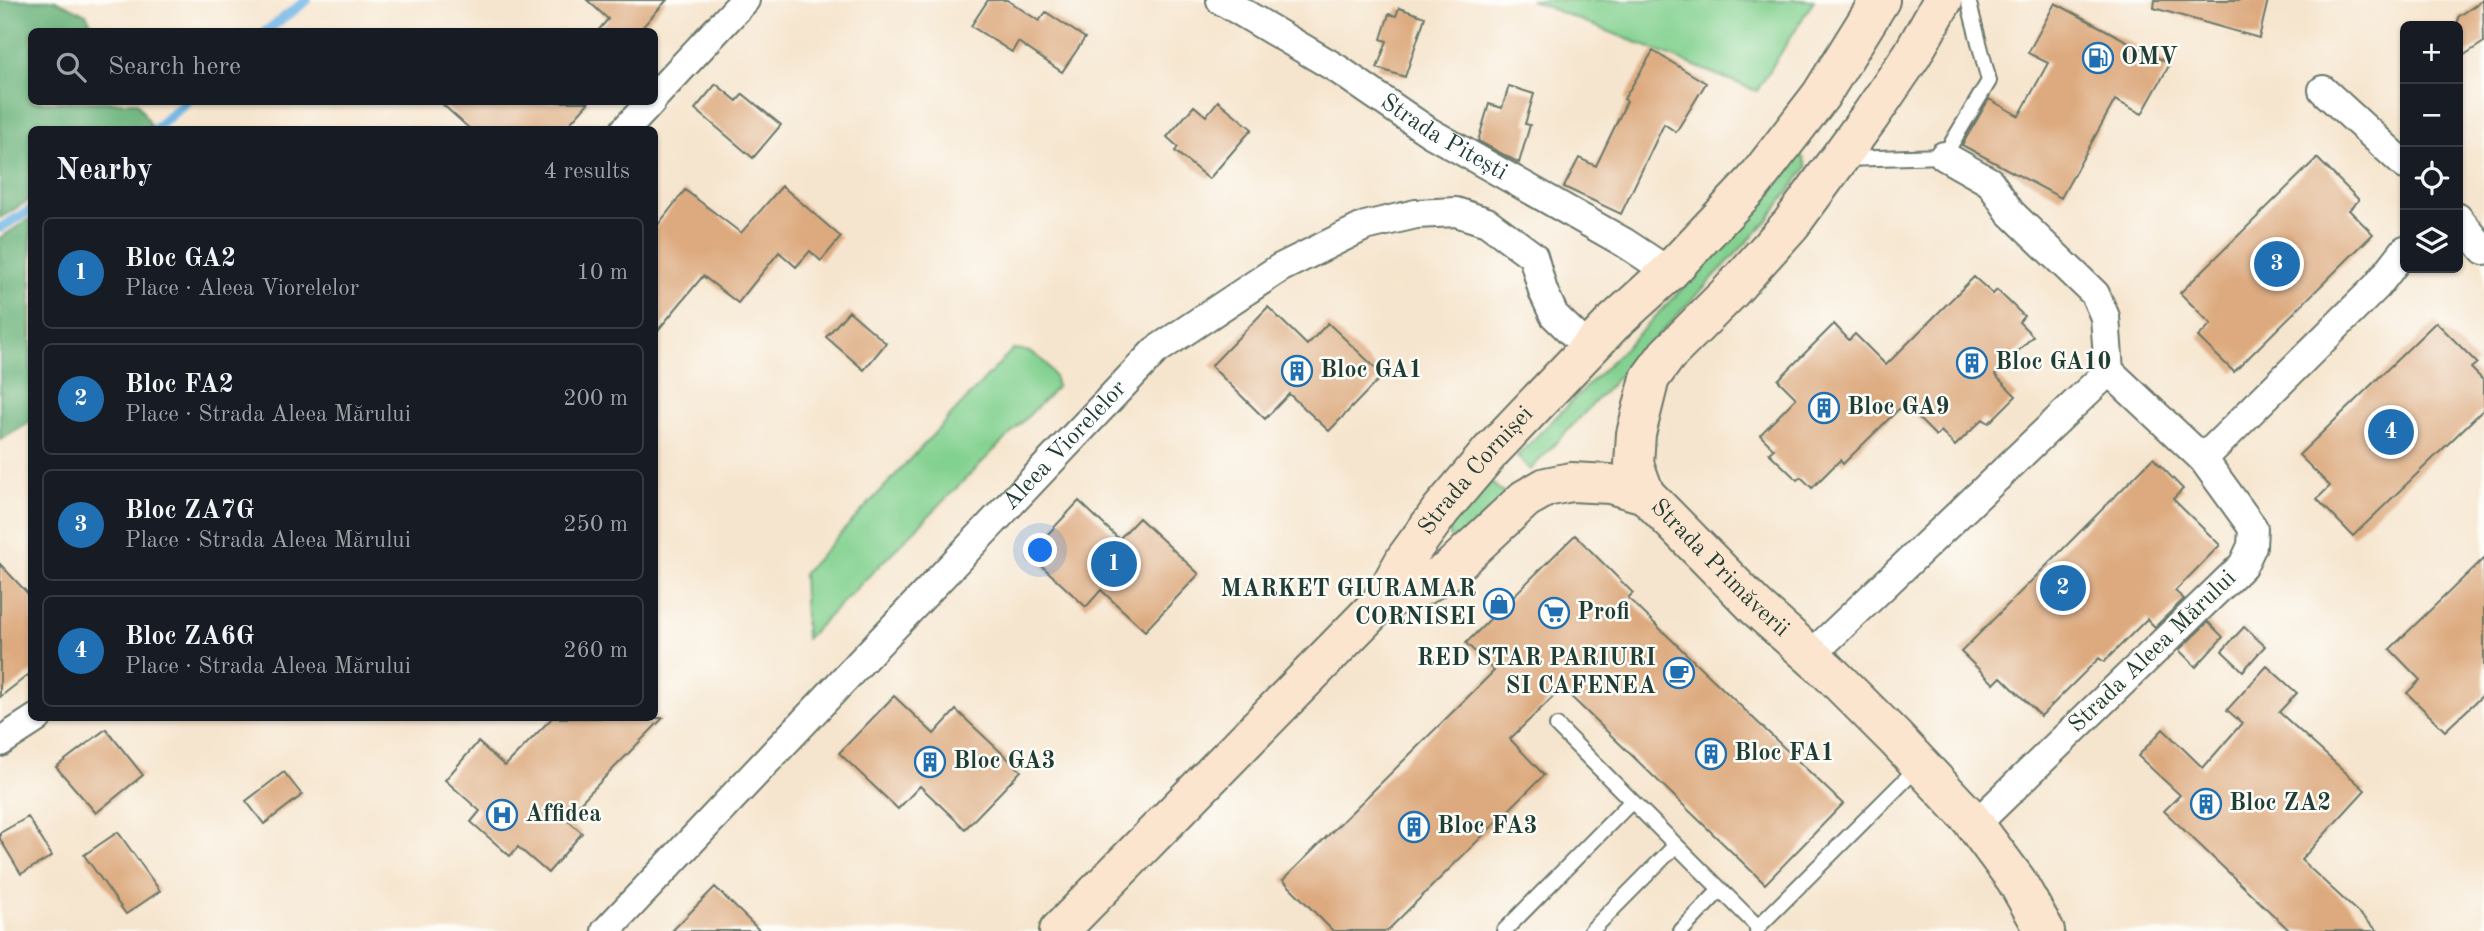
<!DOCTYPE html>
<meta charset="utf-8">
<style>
:root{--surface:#171b24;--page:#20242c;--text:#f1f3f6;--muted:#9ea1a6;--line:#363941;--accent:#1f6fb2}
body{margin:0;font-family:"Old Standard TT",serif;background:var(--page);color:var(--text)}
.controls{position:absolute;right:21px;top:21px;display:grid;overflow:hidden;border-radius:10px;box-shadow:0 2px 5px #0004}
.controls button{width:63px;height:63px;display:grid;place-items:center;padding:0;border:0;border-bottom:2px solid var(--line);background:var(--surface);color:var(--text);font:35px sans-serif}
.you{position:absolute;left:1041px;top:551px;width:24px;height:24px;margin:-18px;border:5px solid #fff;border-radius:50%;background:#1a73e8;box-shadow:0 0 0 10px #1a73e833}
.badge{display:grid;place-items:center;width:46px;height:46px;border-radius:50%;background:var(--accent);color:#fff;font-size:23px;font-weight:700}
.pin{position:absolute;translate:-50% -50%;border:4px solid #fff;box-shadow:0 2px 7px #0006}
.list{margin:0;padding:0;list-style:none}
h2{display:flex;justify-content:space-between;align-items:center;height:91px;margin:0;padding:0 28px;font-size:30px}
h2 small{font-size:23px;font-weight:400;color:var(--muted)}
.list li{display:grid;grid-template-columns:46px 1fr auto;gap:21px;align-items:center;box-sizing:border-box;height:112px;margin:0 14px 14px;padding:0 14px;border:2px solid var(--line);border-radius:10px}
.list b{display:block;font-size:26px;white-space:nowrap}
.list p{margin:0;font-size:23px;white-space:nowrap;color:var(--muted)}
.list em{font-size:23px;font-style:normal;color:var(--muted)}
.icon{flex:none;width:38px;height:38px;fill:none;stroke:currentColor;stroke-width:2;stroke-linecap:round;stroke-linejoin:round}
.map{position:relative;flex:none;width:2484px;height:931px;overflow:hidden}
.search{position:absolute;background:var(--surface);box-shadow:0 2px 5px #0004;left:28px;top:28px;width:630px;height:77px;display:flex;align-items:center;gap:18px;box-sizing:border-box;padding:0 24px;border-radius:10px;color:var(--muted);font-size:26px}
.panel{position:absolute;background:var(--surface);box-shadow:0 2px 5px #0004;left:28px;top:126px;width:630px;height:595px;border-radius:10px}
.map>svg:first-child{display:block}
.green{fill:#83d190;stroke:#518762;stroke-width:2}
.forest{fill:#6ab37a;stroke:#447857;stroke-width:2}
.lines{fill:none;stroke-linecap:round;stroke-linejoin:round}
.stream{stroke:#6db3e4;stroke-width:10}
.building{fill:#ddaa7f}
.lane-casing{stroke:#6a786a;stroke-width:18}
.street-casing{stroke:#6a786a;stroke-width:32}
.secondary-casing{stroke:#6a786a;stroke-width:42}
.lane{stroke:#fff;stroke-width:14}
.street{stroke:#fff;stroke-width:28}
.secondary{stroke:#fce5cf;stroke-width:38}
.labels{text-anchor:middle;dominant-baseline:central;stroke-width:5;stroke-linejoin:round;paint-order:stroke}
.poi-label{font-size:24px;font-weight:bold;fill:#1f3d34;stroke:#fdfcf7;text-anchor:start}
.street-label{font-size:24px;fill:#1f3d34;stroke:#fdfcf7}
</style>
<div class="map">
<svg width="2484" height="931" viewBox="0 0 2484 931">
<rect width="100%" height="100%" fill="#fdfcf7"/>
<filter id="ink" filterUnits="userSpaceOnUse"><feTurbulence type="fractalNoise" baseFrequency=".0143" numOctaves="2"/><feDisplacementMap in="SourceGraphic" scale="14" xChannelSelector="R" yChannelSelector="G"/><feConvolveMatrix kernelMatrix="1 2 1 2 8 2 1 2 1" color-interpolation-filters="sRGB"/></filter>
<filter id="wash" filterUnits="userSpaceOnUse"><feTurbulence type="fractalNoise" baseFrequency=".00686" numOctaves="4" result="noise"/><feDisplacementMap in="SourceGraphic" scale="28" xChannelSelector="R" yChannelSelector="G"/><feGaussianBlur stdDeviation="1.57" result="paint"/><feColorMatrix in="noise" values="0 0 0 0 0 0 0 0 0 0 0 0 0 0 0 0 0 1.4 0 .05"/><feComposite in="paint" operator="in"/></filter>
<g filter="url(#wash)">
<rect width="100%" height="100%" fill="#f6e5ce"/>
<path class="green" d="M1530,0H1814L1757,91Z
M1793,155L1803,157L1807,167L1767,221L1530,470L1517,456C1571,402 1625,349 1678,293C1720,249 1760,206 1793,155Z
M1013,349C1035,349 1053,365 1057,387L806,639L803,574Z
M1491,482L1508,498L1456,543C1432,530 1480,494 1491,482Z"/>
<path class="forest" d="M0,0H55L86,14L96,31L32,32V102H137L151,126L145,130H32L31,199L0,218Z
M31,218V422L0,440V238Z"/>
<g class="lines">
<path class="stream" d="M265,32L307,0
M154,130L186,102
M0,228L32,209"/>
</g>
<g id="blocks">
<path class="building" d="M587,0H667L638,32H597L608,19Z
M988,0H1007L1039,21L1046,12L1085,38L1062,72L1018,42L1012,52L971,26Z
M2155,0H2268L2259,38L2154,8Z
M2483,0L2484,42L2458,59V17Z
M2055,3L2170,64L2142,114L2115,100L2061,198L1962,145L1989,99L2019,116L2048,63L2028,53Z
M1399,8L1425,17L1405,77L1377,68L1387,41L1381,39L1389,14L1396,16Z
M1653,51L1706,83L1676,132L1664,124L1621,214L1564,187L1579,158L1596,166L1627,101L1624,99Z
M716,84L737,101L743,94L781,125L753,158L695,109Z
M1509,86L1534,94L1525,124L1530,125L1519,163L1478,141L1489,104L1502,108Z
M1218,101L1252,129L1209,179L1175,151L1178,147L1167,137L1194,106L1206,116Z
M440,102H589L564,130H471Z
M2317,158L2359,200L2349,210L2373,234L2234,372L2198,337L2211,324L2180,293Z
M782,186L841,237L821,261L810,251L796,267L779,252L738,303L703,276L654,335V230L685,190L741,233Z
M1974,277L1993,294L1997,290L2024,316L2019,322L2033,336L1995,375L2016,396L1989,423L1983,419L1955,446L1941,431L1936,436L1904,404L1843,464L1840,460L1812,488L1801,477L1797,480L1769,453L1774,449L1760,435L1796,398L1778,380L1834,324L1849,340L1855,334L1886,365Z
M1268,307L1307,345L1328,323L1383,375L1329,431L1289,394L1265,419L1211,366Z
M849,311L886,343L864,370L826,337Z
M2436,322L2477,363L2471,368L2484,381V409L2353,536L2317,499L2330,486L2299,455Z
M2153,458L2183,489L2173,499L2220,545L2175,591L2184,599L2155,627L2147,619L2104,662L2099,658L2041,716L2001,677L1994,684L1961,652Z
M1079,501L1119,539L1139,518L1199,574L1145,631L1101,590L1086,607L1029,554Z
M1575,535L1633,593L1628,598L1843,804L1765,884L1562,688L1510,739L1544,775L1387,931H1333L1283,880L1494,671L1466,643Z
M2484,558V694L2445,731L2407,693L2420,680L2390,649Z
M0,564L32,598V672L0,697Z
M2208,622L2223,637L2196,667L2179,650Z
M2244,627L2265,646L2243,671L2222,651Z
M2267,666L2297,693L2279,712L2365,790L2301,860L2378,931H2290L2164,811L2180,795L2138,756L2163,729L2203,768L2242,723L2227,710Z
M894,696L934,734L956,710L1021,771L965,829L920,786L898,809L839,753Z
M552,718H663L565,818L582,833L548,873L518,847L510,856L471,822L480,811L445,780L478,742L505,766Z
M106,729L143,775L96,813L56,767Z
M284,772L302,795L264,824L246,801Z
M28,817L52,856L21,874L0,839V833Z
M118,832L160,891L126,914L84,855Z
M715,887L760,931H672Z"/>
</g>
</g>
<g filter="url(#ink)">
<use href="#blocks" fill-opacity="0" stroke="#6a786a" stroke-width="2"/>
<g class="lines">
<g class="lane-casing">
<path id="lane" d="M1844,159L1944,156L1989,81L1968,0
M1557,726L1758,927
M1504,931L1632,801
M1591,931L1675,846
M1681,931L1720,890
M1757,931L1758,927L1920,765"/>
</g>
<g class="street-casing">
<g id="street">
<path id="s1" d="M1221,0L1336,68L1429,132L1625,243L1669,272"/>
<path d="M2323,90L2405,165"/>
<path d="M654,97L745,0"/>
<path d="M625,130L651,102"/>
<path d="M1944,156L1990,182L2010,212L2095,294L2105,317L2109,371L2203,459L2253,528L2252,546L2243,565L1975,825"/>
<path d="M2458,218L2484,250"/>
<path d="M2203,459L2377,286L2405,250"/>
<path d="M1810,656L2109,371"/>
<path d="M0,742L37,718"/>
<path id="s2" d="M606,931L1155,351L1280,268L1365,226L1416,214L1456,212L1487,222L1533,256L1543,291L1554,315L1588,348"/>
</g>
</g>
<g class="secondary-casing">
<g id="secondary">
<path d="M1645,494L1634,464L1636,434L1650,378L1667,355L1731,291L1791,224L1871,115L1912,55L1943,0"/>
<path id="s3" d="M1381,602L1422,586L1449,570L1525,499L1546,487L1571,482L1610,484L1645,494L1756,607L1828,671L1896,739L1970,818L2016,880L2045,931"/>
<path id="s4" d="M1059,931L1381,602L1406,558L1441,510L1491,451L1612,324L1669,272L1754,182L1821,95L1880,0"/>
</g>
</g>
<use href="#lane" class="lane"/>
<use href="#street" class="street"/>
<use href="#secondary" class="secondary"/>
</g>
</g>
<defs>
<g id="fuel-ring" transform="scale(1.575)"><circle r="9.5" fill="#fdfcf7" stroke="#1f6fb2" stroke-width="1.5"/><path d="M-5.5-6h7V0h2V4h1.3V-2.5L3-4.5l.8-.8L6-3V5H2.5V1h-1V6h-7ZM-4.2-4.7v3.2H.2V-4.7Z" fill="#1f6fb2"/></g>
<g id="building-ring" transform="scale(1.575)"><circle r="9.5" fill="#fdfcf7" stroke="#1f6fb2" stroke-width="1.5"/><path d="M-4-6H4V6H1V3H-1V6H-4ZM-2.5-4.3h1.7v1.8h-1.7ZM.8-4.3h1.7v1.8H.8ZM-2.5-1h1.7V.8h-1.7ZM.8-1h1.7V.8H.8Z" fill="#1f6fb2"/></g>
<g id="shop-ring" transform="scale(1.575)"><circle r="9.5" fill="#fdfcf7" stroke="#1f6fb2" stroke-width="1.5"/><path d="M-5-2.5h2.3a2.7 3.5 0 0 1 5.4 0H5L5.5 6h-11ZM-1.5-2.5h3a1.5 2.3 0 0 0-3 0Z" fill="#1f6fb2"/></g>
<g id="supermarket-ring" transform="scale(1.575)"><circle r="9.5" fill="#fdfcf7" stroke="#1f6fb2" stroke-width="1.5"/><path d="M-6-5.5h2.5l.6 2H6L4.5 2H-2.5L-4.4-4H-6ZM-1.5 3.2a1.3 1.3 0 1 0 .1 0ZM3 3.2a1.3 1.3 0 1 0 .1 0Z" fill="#1f6fb2"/></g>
<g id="cafe-ring" transform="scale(1.575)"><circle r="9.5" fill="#fdfcf7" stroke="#1f6fb2" stroke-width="1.5"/><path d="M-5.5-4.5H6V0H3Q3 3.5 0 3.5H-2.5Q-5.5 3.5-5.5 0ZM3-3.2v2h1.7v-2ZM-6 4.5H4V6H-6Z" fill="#1f6fb2"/></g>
<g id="hospital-ring" transform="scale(1.575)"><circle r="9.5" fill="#fdfcf7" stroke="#1f6fb2" stroke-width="1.5"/><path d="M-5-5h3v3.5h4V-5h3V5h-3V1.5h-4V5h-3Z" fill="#1f6fb2"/></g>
</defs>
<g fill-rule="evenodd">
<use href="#fuel-ring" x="2098" y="58"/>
<use href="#building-ring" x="1972" y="363"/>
<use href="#building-ring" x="1297" y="371"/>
<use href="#building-ring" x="1824" y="408"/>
<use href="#shop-ring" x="1499" y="604"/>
<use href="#supermarket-ring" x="1554" y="613"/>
<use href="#cafe-ring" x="1679" y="673"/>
<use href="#building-ring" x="1711" y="754"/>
<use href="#building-ring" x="930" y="762"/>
<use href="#building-ring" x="2206" y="804"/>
<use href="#hospital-ring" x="502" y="815"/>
<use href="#building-ring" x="1414" y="827"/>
</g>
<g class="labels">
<g class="poi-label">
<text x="2121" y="58">OMV</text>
<text x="1995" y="363">Bloc GA10</text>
<text x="1320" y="371">Bloc GA1</text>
<text x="1847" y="408">Bloc GA9</text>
<text x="1476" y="590" text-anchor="end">MARKET GIURAMAR<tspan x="1476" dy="28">CORNISEI</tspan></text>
<text x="1577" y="613">Profi</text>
<text x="1656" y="659" text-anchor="end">RED STAR PARIURI<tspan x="1656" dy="28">SI CAFENEA</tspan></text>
<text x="1734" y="754">Bloc FA1</text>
<text x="953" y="762">Bloc GA3</text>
<text x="2229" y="804">Bloc ZA2</text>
<text x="525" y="815">Affidea</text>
<text x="1437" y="827">Bloc FA3</text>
</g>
<g class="street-label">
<text stroke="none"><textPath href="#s1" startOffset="262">Strada Pitești</textPath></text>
<text stroke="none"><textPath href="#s2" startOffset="668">Aleea Viorelelor</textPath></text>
<text stroke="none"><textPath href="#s4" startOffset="623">Strada Cornișei</textPath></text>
<text stroke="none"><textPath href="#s3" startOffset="410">Strada Primăverii</textPath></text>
<text transform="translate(2153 652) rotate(-44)">Strada Aleea Mărului</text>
</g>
</g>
</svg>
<div class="controls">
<button>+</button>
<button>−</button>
<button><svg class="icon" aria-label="locate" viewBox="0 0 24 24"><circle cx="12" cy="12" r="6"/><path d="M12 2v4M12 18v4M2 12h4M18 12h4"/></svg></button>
<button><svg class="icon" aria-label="layers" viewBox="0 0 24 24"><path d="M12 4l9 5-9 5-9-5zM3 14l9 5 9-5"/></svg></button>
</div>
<div class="you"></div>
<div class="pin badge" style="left:1114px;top:564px">1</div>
<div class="pin badge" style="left:2063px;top:588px">2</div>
<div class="pin badge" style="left:2277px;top:264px">3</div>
<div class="pin badge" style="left:2391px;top:432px">4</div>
<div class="search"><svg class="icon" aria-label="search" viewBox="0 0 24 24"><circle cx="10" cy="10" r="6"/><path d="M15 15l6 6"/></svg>Search here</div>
<section class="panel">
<h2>Nearby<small>4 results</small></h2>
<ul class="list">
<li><span class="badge">1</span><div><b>Bloc GA2</b><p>Place · Aleea Viorelelor</p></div><em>10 m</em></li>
<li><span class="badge">2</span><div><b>Bloc FA2</b><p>Place · Strada Aleea Mărului</p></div><em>200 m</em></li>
<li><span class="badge">3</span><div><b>Bloc ZA7G</b><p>Place · Strada Aleea Mărului</p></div><em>250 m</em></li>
<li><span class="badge">4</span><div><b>Bloc ZA6G</b><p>Place · Strada Aleea Mărului</p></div><em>260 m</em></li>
</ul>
</section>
</div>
